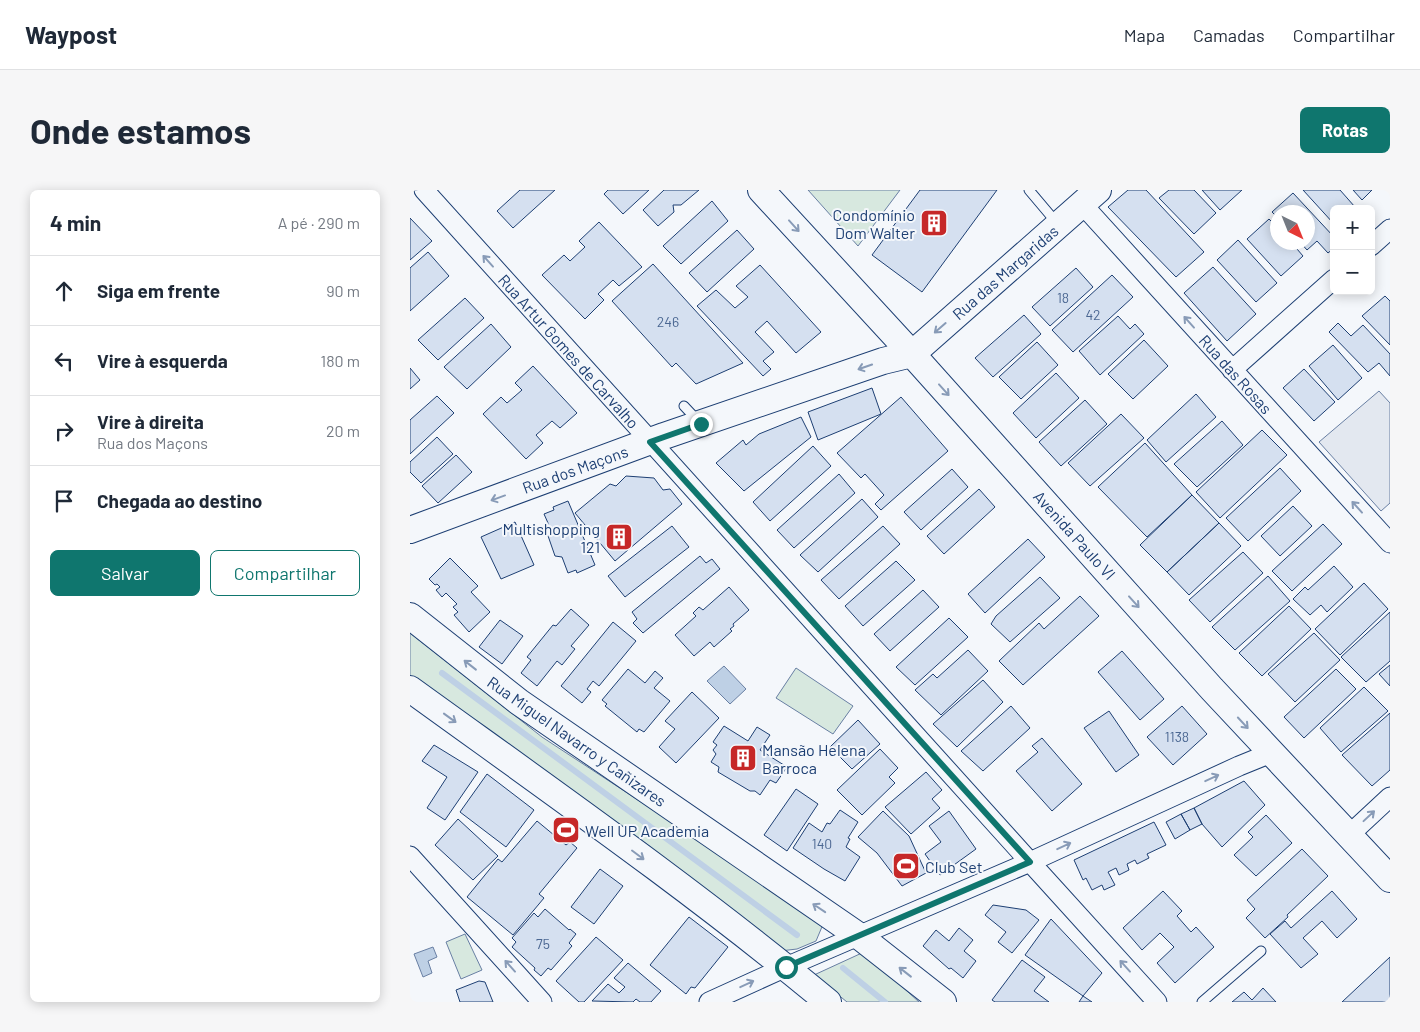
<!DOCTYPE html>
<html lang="pt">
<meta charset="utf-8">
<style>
:root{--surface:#fff;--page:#f6f6f7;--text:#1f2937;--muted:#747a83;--line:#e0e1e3;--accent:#0f766e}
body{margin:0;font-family:Barlow,sans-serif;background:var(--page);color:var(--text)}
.controls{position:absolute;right:15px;top:15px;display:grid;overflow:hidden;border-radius:8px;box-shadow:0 2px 12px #0003}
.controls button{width:45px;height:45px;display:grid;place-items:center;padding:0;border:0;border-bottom:1px solid var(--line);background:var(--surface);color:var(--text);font:25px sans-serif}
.compass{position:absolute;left:860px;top:15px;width:45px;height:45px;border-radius:50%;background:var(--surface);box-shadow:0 2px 12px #0003;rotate:137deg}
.stop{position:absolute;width:15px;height:15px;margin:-11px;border:4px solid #0f766e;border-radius:50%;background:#fff}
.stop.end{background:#0f766e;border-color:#fff;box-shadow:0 1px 5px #0008}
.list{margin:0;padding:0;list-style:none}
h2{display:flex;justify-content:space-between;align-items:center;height:65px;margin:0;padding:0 20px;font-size:21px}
h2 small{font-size:16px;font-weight:400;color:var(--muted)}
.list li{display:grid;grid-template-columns:32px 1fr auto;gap:15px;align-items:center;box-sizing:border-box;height:70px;padding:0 20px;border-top:1px solid var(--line)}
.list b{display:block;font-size:19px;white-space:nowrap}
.list p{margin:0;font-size:16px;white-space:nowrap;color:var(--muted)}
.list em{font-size:16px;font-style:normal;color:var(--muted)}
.actions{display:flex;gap:10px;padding:15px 20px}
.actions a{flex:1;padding:11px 0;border:1px solid var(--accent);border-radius:8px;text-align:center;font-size:18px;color:var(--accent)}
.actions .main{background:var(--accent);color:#fff}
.icon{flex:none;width:28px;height:28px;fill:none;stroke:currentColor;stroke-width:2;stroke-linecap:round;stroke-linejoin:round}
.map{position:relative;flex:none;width:980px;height:812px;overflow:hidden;border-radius:8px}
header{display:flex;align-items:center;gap:30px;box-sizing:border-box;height:70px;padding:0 25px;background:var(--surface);border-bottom:1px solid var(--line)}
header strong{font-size:24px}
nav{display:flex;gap:28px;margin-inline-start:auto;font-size:18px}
.intro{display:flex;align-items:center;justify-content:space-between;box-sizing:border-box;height:120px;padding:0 30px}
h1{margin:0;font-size:35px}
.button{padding:12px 22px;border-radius:8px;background:var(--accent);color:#fff;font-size:18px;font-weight:700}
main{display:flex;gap:30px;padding:0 30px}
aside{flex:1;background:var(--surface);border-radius:8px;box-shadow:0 2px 12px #0003}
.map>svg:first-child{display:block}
.green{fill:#d7e8df;stroke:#687fa3}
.parking{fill:#e3e8f0;stroke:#687fa3}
.water{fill:#bed0e5;stroke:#687fa3}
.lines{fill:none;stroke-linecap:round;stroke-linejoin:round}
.stream{stroke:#bed0e5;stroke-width:6}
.building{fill:#d5e0f0;stroke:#1d3f73}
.lane-casing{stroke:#1d3f73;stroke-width:11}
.street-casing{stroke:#1d3f73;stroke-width:21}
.secondary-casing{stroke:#1d3f73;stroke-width:28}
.lane{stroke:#f4f7fb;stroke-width:9}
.street{stroke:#f4f7fb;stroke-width:19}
.secondary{stroke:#f4f7fb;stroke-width:26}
.oneway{stroke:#889bb7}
.route{stroke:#0f766e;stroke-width:6}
.labels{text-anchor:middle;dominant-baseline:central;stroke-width:4;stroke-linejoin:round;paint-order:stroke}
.number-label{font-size:14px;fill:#4b6792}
.poi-label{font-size:16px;fill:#1d3f73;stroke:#f4f7fb;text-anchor:start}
.street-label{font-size:16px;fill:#1d3f73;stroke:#f4f7fb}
</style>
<header>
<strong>Waypost</strong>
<nav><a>Mapa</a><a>Camadas</a><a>Compartilhar</a></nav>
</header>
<div class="intro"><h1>Onde estamos</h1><a class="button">Rotas</a></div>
<main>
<aside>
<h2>4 min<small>A pé · 290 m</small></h2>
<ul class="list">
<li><svg class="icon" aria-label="ahead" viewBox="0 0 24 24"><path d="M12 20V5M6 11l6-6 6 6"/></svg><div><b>Siga em frente</b></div><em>90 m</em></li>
<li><svg class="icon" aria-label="left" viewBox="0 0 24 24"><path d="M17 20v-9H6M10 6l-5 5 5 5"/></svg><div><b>Vire à esquerda</b></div><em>180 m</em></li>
<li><svg class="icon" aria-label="right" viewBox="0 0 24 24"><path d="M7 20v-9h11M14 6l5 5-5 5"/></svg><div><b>Vire à direita</b><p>Rua dos Maçons</p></div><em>20 m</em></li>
<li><svg class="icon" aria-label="arrive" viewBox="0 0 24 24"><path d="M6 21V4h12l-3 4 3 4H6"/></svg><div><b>Chegada ao destino</b></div></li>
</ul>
<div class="actions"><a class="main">Salvar</a><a>Compartilhar</a></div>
</aside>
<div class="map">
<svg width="980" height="812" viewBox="0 0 980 812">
<rect width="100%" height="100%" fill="#f4f7fb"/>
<path class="green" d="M398,0H490L448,56Z
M0,443L132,547L414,732L406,751L387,759L370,761L0,491Z
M386,478L443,516L423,544L366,508Z
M55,744L72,780L51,789L36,752Z
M454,762L509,812H437L404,785Z"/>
<path class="parking" d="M969,201L980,213V313L971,321L909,252Z"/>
<path class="water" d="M314,476L336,499L320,514L297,491Z
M23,757L27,767L18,771L22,783L13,787L4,764Z"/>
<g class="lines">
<path class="stream" d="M32,483L387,745
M433,778L475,812"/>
</g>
<path class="building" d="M110,0H145L103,38L87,21Z
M198,0H239L213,24L194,4Z
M254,0H289L271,15H263L264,22L248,36L233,20Z
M510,0H587L512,102L462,65Z
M718,0H736L794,62L766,87L698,17Z
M759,0H784L806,23L784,44L749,8Z
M792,0H832L810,20Z
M893,0H930L945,17L943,19H924V34Z
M943,0H962L952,10Z
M883,3L924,47V58L918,63L907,51L897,60L890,52H898V22H868V28L862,22Z
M302,11L318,31L271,74L253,56Z
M0,28L22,51L0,70Z
M859,29L868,38V52H881L893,66L871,86L837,49Z
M189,32L232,77L209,96L203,90L188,104L194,110L175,129L132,85L154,65L160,71L175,57L169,51Z
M327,40L344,59L297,102L279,83Z
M828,50L867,93L846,112L807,70Z
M18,62L39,86L0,121V78Z
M243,74L333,173L286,194L266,173L262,177L202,111Z
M350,75L411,142L386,163L357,131L345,142L364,162L353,171L361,179L353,186L287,116L306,100L325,118L338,107L326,96Z
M803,77L846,124L817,151L774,103Z
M666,78L683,97L640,136L622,117Z
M702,85L723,107L663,162L642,140Z
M975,106L980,111V155L952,126Z
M55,108L74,128L28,170L8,150Z
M614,125L631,144L583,187L565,168Z
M708,126L720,139L725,134L734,144L690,185L669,161Z
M928,133L941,146L953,135L980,164V186L969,173L958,182L919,142Z
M81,134L101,157L57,199L34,177Z
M734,150L758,176L723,209L698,184Z
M627,152L648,175L611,209L589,187Z
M923,155L952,188L928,210L899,176Z
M123,176L167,223L150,238L142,231L126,245L133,253L116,269L73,224L91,207L97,213L112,200L105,193Z
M0,178L10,190L0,199Z
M894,179L925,212L904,231L873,198Z
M646,183L669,208L626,248L603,223Z
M462,198L471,224L408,250L398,222Z
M786,204L806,227L756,272L737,250Z
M27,206L44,223L0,264V230Z
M491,207L538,261L471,320L465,314L474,305L455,284L451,288L427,263Z
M675,210L697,234L651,276L629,252Z
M711,224L734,248L680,296L658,273Z
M391,227L401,247L334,301L306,273L333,250L336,255L349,244Z
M812,231L833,255L787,297L764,274Z
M852,240L877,265L810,328L786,302Z
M27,247L43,264L11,293L0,282V272Z
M735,253L782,305L737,347L688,297Z
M403,256L421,276L360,331L343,312Z
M46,265L62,282L28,313L12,296Z
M870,278L891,301L838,351L816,328Z
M542,279L558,297L511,340L494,322Z
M429,284L445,303L384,358L367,340Z
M216,286L244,288L253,300L260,299L272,314L205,371L165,323L200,294L206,296Z
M569,299L585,317L534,364L517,346Z
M782,305L809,333L757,382L730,355Z
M452,309L468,327L408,382L390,365Z
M158,311L185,375L167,383L166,380L158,383L152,367L145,366L136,340L138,333L134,324L144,320L143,317Z
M883,316L902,336L870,366L851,346Z
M105,332L124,375L91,389L71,347Z
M809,333L831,356L779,405L757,382Z
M913,334L932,354L882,401L862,381Z
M262,336L279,357L215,407L198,386Z
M473,336L490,354L429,409L411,390Z
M618,349L635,367L575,423L558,404Z
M833,362L853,383L800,432L779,410Z
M290,366L296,373L302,369L310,379L233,443L223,433L227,429L222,422Z
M40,368L68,396L61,402L80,422L59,442L44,425L48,422L43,417L47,414L36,403L32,407L26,400L30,397L27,394L25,395L19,389Z
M486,371L505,390L453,436L435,416Z
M924,376L943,397L917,422L911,415L900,425L883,409L895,397L898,400Z
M858,386L880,411L825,460L802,437Z
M630,387L650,408L600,452L581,434L586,426Z
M954,393L978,419L930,465L905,439Z
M319,397L339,420L323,434L324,436L320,439L322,441L304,457L300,452L284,466L265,445L286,426L283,423L289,417L293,420Z
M513,400L529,417L480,461L464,444Z
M670,406L689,426L613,495L589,471L629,433L634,439Z
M879,416L901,439L852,486L829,463Z
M161,419L179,435L161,456L165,459L152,475L147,471L127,496L111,483L121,470L117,467L143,435L146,436Z
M980,422V471L956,492L931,467Z
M539,428L558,447L505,495L486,477Z
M90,430L113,446L92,474L69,457Z
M203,432L226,451L189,496L183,491L177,499L181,502L172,513L151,496Z
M904,443L930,470L885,512L858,484Z
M558,460L578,481L531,525L505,500L523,484L527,488Z
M712,461L754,509L730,530L688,482Z
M980,475V496L969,484Z
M218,479L235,493L245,481L253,488L244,498L260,511L234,542L229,539L227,542L195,516L197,514L192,510Z
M926,479L946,499L894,548L874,527Z
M573,490L593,512L547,557L523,534Z
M954,497L978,521L931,562L910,538Z
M282,502L309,528L266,573L249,557L265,539L255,531Z
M601,516L620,538L573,581L551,561Z
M772,516L797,544L763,575L737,547Z
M699,521L729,565L706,582L674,538Z
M980,523V580L962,596L932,565Z
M448,530L470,554L442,579L420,557Z
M314,536L338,551L347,537L360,545L350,560L377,577L366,593L360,590L350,605L345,601H340L308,582L309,577L301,572L306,564L303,560L307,555L303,552Z
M632,548L672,594L642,621L606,581L628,562L622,556Z
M24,555L68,582L35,630L17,618L37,587L12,571Z
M470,559L488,578L479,587L485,593L452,625L427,600Z
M516,582L532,600L522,609L530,618L501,644L475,617Z
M77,584L124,620L96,657L50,622Z
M834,591L855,615L812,657L792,634L784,618Z
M386,599L408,614L377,661L354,645Z
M784,618L792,634L780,640L771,624Z
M430,620L448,632L438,648L440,649L436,657L450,667L435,691L414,679L383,658L399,633L412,642L417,633L420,634Z
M473,621L499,646L516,683L492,696L467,663L448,647Z
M539,621L566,659L530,685L515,664L531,652L519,636Z
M771,624L780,640L765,649L756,632Z
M856,625L882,653L846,686L824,665L843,647L838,642Z
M48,629L88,666L63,690L25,655Z
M127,631L156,655L160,652L167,658L129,704L134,708L103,745L57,707L88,669L92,672Z
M744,632L756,655L737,664L739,668L727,674L725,670L717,674L719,680L709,685L706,678L698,682L705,695L694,700L692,695L682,700L676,688L673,690L664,670Z
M892,659L918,686L877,725L878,727L855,748L836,728L845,719L837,710Z
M190,679L213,696L184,734L161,717Z
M753,701L772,721L767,726L781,742L786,737L804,757L765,793L747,773L764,757L750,743L732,760L713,738Z
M922,701L947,729L927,748L912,731L893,748L908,764L891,778L860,744L875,731L881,738Z
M583,715L616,720L629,730L602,763L588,752L596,742L575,725Z
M135,719L159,740L160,739L166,744L159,753L162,756L141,780L138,778L131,786L124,780L125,778L102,757L106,752L102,748L124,723L128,727Z
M279,727L318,757L285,798L281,797L276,804L240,775Z
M641,729L692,783L673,806L615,765Z
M549,738L563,750L554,761L566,771L553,788L541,778L539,779L513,756L526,740L539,751Z
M186,747L213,770L174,812H169L146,791Z
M980,767V809L977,812H932Z
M612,770L635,787L624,801L639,812H585L582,810Z
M218,773L251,801L241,812H230L226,809L223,812L182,811L198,794L209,803L215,797L204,788Z
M69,791L75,792L83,812H50L46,800Z
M853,798L866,812H822L834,802L842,810Z
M673,806L682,812H669Z"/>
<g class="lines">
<g class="lane-casing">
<path id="lane" d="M619,0L646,32
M274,216L289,232
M792,812L851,761"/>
</g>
<g class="street-casing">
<path id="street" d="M14,0L620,672L747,812
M672,14L980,353
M961,56L980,39
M822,180L924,89
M938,646L980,607
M0,666L132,812
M299,812L376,777L620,672L829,576L861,563"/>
</g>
<g class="secondary-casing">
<path id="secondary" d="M351,0L502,164L802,499L980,689
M0,340L254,246L473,171L502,164L688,0
M0,426L109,512L449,746L533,812
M0,499C141,601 284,701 418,812"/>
</g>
<use href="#lane" class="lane"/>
<use href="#street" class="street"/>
<use href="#secondary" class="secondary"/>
</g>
<defs><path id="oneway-shaft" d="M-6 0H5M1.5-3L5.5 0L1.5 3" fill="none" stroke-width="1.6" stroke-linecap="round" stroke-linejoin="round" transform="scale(1.25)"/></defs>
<g class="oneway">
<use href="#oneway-shaft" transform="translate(384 36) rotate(48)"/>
<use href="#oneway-shaft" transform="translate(78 71) rotate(-132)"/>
<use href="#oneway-shaft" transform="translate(779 132) rotate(-132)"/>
<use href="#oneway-shaft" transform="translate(530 138) rotate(139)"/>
<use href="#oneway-shaft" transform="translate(455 177) rotate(161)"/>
<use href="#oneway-shaft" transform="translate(534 200) rotate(48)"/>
<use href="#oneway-shaft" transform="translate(88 308) rotate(160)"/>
<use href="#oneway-shaft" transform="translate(947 317) rotate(-132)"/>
<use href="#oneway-shaft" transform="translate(724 412) rotate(48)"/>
<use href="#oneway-shaft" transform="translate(60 475) rotate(-142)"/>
<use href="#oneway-shaft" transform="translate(40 528) rotate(36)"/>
<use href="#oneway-shaft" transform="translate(833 533) rotate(47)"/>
<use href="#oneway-shaft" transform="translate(802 588) rotate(-25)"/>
<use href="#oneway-shaft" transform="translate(959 626) rotate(-43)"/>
<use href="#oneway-shaft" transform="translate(654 656) rotate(-25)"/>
<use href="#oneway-shaft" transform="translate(228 665) rotate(37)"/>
<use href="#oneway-shaft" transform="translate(409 718) rotate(-146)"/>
<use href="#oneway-shaft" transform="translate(100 776) rotate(-132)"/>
<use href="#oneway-shaft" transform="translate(715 776) rotate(-132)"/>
<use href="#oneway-shaft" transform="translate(495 782) rotate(-142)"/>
<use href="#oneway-shaft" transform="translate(337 794) rotate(-25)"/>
</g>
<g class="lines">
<path class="route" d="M291,234L240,252L620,672L376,777"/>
</g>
<defs>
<g id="building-square" transform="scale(1.4375)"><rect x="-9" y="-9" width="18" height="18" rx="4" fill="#c62828" stroke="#f4f7fb"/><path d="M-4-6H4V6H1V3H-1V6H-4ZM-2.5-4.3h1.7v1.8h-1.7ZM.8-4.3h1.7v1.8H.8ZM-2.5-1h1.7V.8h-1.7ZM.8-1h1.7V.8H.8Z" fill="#fff"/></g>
<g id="stadium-square" transform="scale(1.4375)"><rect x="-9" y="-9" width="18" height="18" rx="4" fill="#c62828" stroke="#f4f7fb"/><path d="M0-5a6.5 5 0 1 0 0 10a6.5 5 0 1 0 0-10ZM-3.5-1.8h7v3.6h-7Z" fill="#fff"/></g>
</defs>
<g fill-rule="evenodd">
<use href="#building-square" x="524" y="33"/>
<use href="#building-square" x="209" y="347"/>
<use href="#building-square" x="333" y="568"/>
<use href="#stadium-square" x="156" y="640"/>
<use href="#stadium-square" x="496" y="676"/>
</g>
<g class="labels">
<g class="number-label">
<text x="653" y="107">18</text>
<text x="683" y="124">42</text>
<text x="258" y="131">246</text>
<text x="767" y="546">1138</text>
<text x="412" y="653">140</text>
<text x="133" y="753">75</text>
</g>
<g class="poi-label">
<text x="505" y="24" text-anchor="end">Condomínio<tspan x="505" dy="18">Dom Walter</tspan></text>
<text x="190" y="338" text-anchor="end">Multishopping<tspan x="190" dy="18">121</tspan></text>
<text x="352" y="559">Mansão Helena<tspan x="352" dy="18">Barroca</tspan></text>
<text x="175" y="640">Well UP Academia</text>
<text x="515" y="676">Club Set</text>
</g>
<g class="street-label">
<text transform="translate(595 82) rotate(-41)">Rua das Margaridas</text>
<text transform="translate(159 161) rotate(48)">Rua Artur Gomes de Carvalho</text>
<text transform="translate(826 184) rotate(48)">Rua das Rosas</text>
<text transform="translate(165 279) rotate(-20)">Rua dos Maçons</text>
<text transform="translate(665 345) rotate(48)">Avenida Paulo VI</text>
<text transform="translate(167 551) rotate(35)">Rua Miguel Navarro y Cañizares</text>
</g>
</g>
</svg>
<div class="controls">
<button>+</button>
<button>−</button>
</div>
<svg class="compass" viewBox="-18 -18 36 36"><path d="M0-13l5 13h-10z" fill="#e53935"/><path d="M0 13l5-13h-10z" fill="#747a83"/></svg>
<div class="stop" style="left:376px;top:777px"></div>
<div class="stop end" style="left:291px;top:234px"></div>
</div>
</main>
